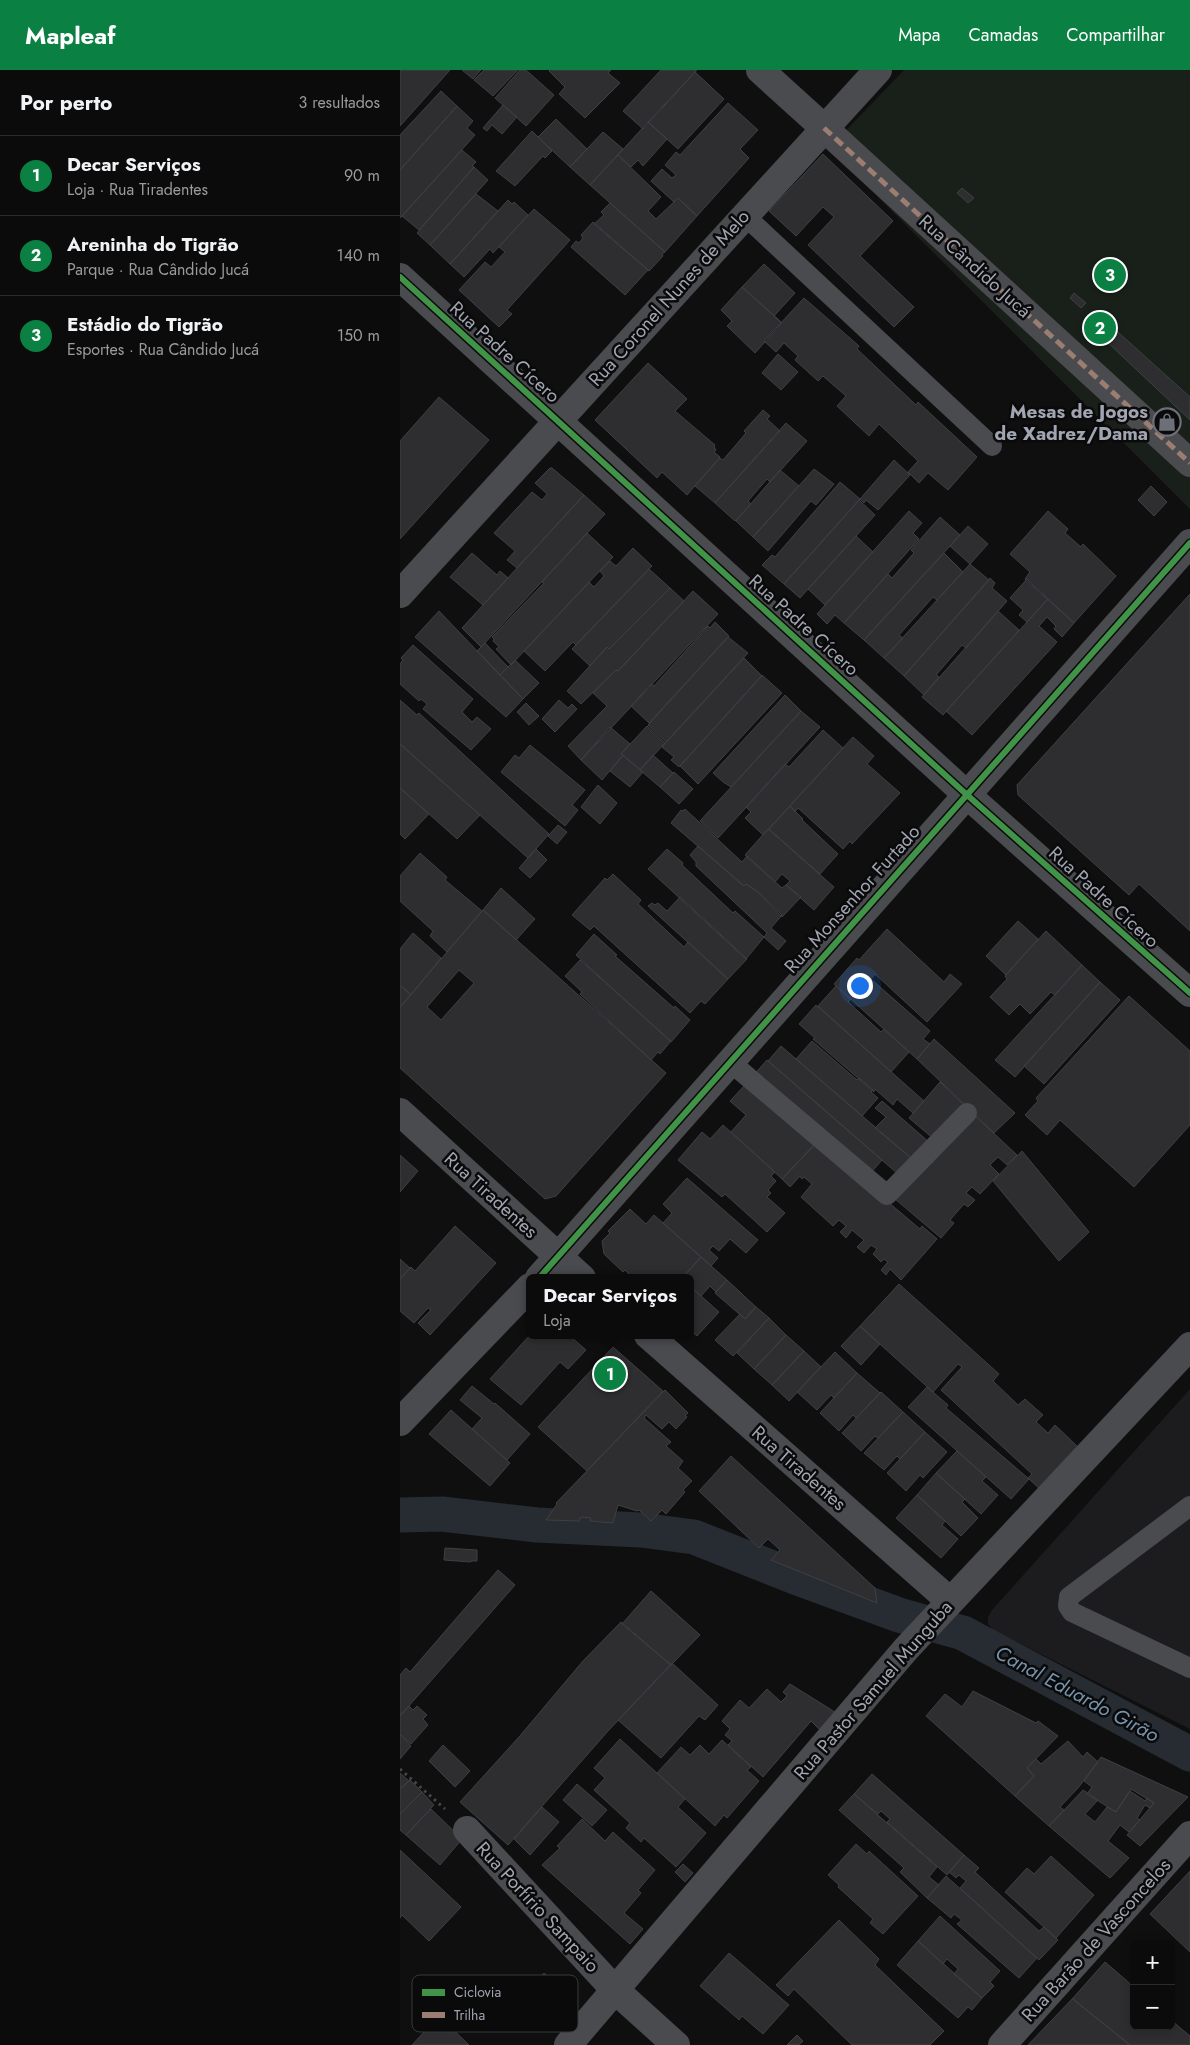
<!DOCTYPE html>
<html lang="pt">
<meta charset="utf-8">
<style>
:root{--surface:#0b0b0c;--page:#141415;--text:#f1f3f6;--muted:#9a9b9d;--line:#2b2b2d;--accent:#0b8043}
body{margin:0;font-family:Jost,sans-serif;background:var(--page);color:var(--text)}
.controls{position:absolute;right:15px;bottom:15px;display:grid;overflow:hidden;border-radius:8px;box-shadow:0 2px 12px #0003}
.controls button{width:45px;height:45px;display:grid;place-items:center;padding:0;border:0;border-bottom:1px solid var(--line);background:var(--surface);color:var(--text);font:25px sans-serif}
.you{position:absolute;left:459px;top:915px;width:18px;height:18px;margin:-12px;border:4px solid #fff;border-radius:50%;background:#1a73e8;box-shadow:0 0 0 8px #1a73e833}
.badge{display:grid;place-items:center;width:32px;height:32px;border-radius:50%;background:var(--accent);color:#fff;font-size:16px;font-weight:700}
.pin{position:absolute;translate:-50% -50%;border:2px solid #fff;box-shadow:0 1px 5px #0006}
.popup{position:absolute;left:126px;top:1204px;width:168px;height:65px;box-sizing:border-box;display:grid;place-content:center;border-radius:8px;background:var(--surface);filter:drop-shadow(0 1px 4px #0005);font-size:16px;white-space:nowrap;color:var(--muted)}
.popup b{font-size:19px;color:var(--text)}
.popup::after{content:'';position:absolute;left:50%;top:100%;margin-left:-10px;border:10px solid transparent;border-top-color:var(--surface)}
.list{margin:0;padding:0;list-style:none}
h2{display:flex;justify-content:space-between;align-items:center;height:65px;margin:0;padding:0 20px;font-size:21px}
h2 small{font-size:16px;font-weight:400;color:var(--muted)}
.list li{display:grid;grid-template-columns:32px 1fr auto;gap:15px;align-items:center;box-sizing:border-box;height:80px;padding:0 20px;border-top:1px solid var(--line)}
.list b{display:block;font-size:19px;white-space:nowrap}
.list p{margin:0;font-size:16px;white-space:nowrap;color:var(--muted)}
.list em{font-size:16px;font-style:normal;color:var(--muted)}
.map{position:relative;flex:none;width:790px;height:1975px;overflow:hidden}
header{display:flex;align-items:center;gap:30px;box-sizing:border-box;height:70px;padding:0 25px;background:var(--accent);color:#fff}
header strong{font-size:24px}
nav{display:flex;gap:28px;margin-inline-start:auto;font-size:18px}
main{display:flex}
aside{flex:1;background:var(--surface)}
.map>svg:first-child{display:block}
.built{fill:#1c1c1e}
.green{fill:#19201a}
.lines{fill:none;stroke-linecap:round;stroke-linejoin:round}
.canal{stroke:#262c32;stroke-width:35}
.building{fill:#2e2e30;stroke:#3e4044;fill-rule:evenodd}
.path{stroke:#45474a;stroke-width:3;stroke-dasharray:2.5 4;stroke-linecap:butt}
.service{stroke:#4a4b4f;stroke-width:20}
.pedestrian{stroke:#4a4b4f;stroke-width:28}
.minor{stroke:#4a4b4f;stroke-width:28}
.tertiary{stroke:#4a4b4f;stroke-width:28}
.quiet{stroke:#9b7d72;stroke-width:5;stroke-dasharray:10 5;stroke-linecap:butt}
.cycleway-casing{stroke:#0a0a0b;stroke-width:9}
.cycleway{stroke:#419447;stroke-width:6}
.labels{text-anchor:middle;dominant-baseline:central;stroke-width:5;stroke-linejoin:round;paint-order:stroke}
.street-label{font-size:19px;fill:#a0a5b1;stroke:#0a0a0b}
.poi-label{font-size:19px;font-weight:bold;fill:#a0a5b1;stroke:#0a0a0b;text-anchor:end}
.water-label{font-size:20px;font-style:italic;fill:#7693ad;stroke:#0a0a0b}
.key{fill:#0a0a0b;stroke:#37383d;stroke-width:1}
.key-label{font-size:14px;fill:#a0a5b1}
</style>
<header>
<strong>Mapleaf</strong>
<nav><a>Mapa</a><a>Camadas</a><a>Compartilhar</a></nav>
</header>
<main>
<aside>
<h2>Por perto<small>3 resultados</small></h2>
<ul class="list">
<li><span class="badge">1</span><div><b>Decar Serviços</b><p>Loja · Rua Tiradentes</p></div><em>90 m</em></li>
<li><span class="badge">2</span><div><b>Areninha do Tigrão</b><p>Parque · Rua Cândido Jucá</p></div><em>140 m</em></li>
<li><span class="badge">3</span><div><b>Estádio do Tigrão</b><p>Esportes · Rua Cândido Jucá</p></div><em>150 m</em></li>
</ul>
</aside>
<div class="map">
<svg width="790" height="1975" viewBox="0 0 790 1975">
<rect width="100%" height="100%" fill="#0f0f10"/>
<path class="built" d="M790,1319V1659L593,1560L588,1554V1547L592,1540Z"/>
<path class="green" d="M504,0H790V439L429,78Z"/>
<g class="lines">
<path class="canal" d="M0,1445L42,1444L137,1455L241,1460L294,1467L395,1507L499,1545L563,1563L790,1684"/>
</g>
<path class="building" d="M0,0H50L0,56Z
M62,0H81L73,9Z
M84,0H118L93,26L74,10Z
M120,0H126L154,25L126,56L95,28Z
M150,0H211L208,3L220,13L185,48L159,24L165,17L149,1Z
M261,0H297L243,59L223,41Z
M295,2L324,29L278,79L248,52Z
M41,21L57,36L0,100V65Z
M328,33L358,60L340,79L349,88L297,146L278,128L274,132L251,111L262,99L272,108L276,105L265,95L276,82L280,85Z
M103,35L117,47L102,64L92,55L87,61L83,58Z
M57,36L73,51L67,58L75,65L0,148V100Z
M156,49L187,79L170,97L138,67Z
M248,52L267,69L243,96L238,90L231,97L218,85Z
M132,61L152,81L145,88L143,86L115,116L96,101Z
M203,62L223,79L190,115L170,97Z
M62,80L76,92L72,96L74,97L19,160L2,146Z
M423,84L493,151L460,186L514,237L494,257L408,175L434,147L423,137L396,166L369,141Z
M218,85L261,127L248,141L256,149L278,128L297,146L265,182L190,115Z
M74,97L88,110L30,175L17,163Z
M562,118L574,128L568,133L557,123Z
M76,124L98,141L50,194L30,175Z
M108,130L112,134L114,132L128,145L93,183L90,179L64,207L50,194Z
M210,133L265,182L262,184L263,186L249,201L194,154L204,145L201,142Z
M134,139L170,170L107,240L112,244L99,257L59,220L85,192L91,197L105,182L99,177Z
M193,152L248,200L225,225L171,177L176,171L179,173L183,168L181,165Z
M364,194L395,223L374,246L382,253L342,217Z
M342,217L382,253L355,283L327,256L332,251L321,240Z
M674,223L686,233L681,238L670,228Z
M404,228L459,276L457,279L516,335L518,332L577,387L548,420L528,403L519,413L508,402L518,391L479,354L469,366L437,336L446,326L423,306L418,311L395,290L398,286L384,273L376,282L364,271Z
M699,245L790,327V350L689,255Z
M378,284L398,302L381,320L362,303Z
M248,293L287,329L275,341L315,375L314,377L316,380L314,382L320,387L287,425L262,402L257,408L195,350Z
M39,327L89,370L0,469V371Z
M363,340L370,346L367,349L380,361L315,433L295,416L320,388L323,390L335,376L346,363L344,361Z
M386,353L407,371L370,412L367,409L348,431L351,434L335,451L315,433Z
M494,390L510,405L478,440L466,430L464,433L460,429Z
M150,398H152L184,425L117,498L107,490L115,481L94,463L132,422L142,430L147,424L135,413Z
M414,399L434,414L416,435L411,431L368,481L353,467Z
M380,400L399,416L353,467L336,451Z
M440,412L460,429L384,514L362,495L372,485L375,487Z
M751,416L767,432L754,446L738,430Z
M184,425L205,444L81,577L62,558Z
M459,430L475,445L400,528L384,514Z
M509,441L522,453L513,463L519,469L444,553L435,545L427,554L417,544Z
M648,441L668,459L665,463L681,477L683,474L716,506L674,553L625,509L630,502L610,484Z
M540,447L560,465L464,570L444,553L488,504L492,508L514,483L511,480Z
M568,456L588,474L570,494L550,476Z
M187,463L213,487L111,595L96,579L99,577L93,571L94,569L92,567L144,513L142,512Z
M456,466L473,482L425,535L408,519Z
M233,478L252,496L176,575L173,572L145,601L124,581L189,512L194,517L204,506L200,501L210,491L216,496Z
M72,483L97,505L100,501L108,508L83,535L50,507Z
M544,483L563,502L537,530L533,527L499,565L503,568L484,588L464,570Z
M570,494L589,510L504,606L484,588Z
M249,499L270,518L209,579L207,577L190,596L172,579Z
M590,508L595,513L592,518L607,531L566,578L562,575L536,605L539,607L524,625L504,606Z
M627,509L648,529L627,552L619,545L623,540L610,528Z
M270,518L284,531L218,601L216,600L181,634L167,621L207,577L209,579Z
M293,521L318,544L181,690L168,676L207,636L193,623L216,600L218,601Z
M790,524V861L739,814L729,825L618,725L617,715Z
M648,529L674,553L662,567L654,559L656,556L647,547L639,556L657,572L572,665L546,641Z
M39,541L123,629L106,647L15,567Z
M598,541L619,560L543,645L522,627Z
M315,552L329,566L249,653L231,636L251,614L254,616L308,556L310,558Z
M328,567L348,583L266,672L248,655Z
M85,573L108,597L100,605L77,581Z
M13,575L73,629L62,642L72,652L77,647L91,659L71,680L23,639L27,634L21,629L19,631L0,614V594L3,590L1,588Z
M344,588L362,606L279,697L271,690L274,687L262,677Z
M115,590L139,613L123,629L100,605Z
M362,605L382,623L298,714L280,696Z
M385,625L401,641L331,717L323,712L313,703Z
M0,630L17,645L19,643L149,764L128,788L0,674Z
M159,630L168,638L172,634L177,639L155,662L142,649Z
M126,633L139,646L129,655L117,642Z
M401,641L420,657L318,768L300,751Z
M247,656L265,673L240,700L221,684Z
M210,657L230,674L221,684L223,685L202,710L181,690Z
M423,660L443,678L363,765L345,748L351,742L346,737L385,694L389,697Z
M453,667L474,686L467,694L500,723L452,774L450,771L443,779L398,738L395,742L390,736Z
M0,674L80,745L57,769L0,718Z
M130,675L185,720L172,735L178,740L165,756L101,702L115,685L119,688Z
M223,685L243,702L230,717L210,701Z
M253,685L273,703L260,717L240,700Z
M274,702L293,719L279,734L260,717Z
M198,715L217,733L200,754L181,737Z
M0,718L29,744L5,769L0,764Z
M390,736L403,749L402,750L438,784L420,804L369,759Z
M285,739L342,792L347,786L382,818L386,815L401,827L382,847L358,822L346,814L344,816L271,753L281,740L283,741Z
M158,755L167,762L157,774L148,766Z
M368,759L434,817L414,840L386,815L390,811L382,804L375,812L345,785Z
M298,776L344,816L346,814L358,822L382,845L371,858L386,871L378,880L364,867L367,863L296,796V792L290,785Z
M136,779L147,790L130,808L119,798Z
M267,779L283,793L282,795L333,843L335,841L364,867L346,889L248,799Z
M20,783L47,807L45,810L82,841L47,882L30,866L33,861L0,831V806Z
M213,804L241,830L238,834L284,877L288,872L328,909L305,934L301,931L290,943L194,856L190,860L172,845L205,808L207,810Z
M101,818L135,849L116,870L83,840Z
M280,827L347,889L328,909L248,836L252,833L255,835L258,833L267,841Z
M83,840L266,1003L156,1126L145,1129L0,998V937ZM59,900L74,913L41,950L27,937Z
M618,851L638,869L606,905L586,886Z
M487,859L544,912L550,904L562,914L527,952L475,904L471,909L530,961L523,969L530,974L517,989L434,914L457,888L459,890Z
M646,861L682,895L655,925L651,922L630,944L620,934L609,945L590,927L607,909L605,906Z
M13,863L41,888L11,925L0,915V879Z
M194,864L217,885L215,886L274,938L275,936L290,950L271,972L176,885Z
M180,890L271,971L260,984L258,982L251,990L180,924L182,922L165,906Z
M682,895L700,912L615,1007L595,990Z
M700,912L720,930L644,1014L624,996Z
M0,915L11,925L0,937Z
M436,916L451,929L448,932L481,962L484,959L509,982L491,1002L418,936Z
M729,926L790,981V1055L734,1117L660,1050L647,1065L625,1045L638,1031L636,1028Z
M416,935L524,1031L513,1043L497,1029L493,1035L475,1019L474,1022L413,969L415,968L399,954Z
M534,969L615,1043L594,1063L517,989Z
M412,971L457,1010L459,1008L473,1020L471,1022L478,1028L462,1046L396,989Z
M381,976L511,1088L498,1104L368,991Z
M367,990L482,1090L469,1105L353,1006Z
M540,1012L566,1037L535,1070L509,1048Z
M346,1014L417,1072L382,1109L331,1062L346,1045L330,1031Z
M482,1031L530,1073L511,1088L475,1058L486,1047L475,1038Z
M571,1042L617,1085L607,1095L598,1087L590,1095L599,1104L580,1124L572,1117L566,1123L575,1130L568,1137L564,1134L550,1150L554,1153L541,1168L495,1129Z
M323,1055L375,1102L371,1106L376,1111L368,1120L371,1123L367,1127L385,1143L367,1162L325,1124L322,1127L278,1090L302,1062L310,1069Z
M417,1072L520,1159L522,1156L537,1169L501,1210L490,1199L486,1205L481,1200L488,1192L484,1189L481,1192L473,1184L477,1179L471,1175L464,1183L457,1177L464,1170L452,1160L446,1168L440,1162L446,1156L439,1150L433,1156L401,1127L412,1114L404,1107L402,1109L400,1106L390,1117L382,1109Z
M622,1081L689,1162L659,1191L593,1111Z
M0,1085L18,1101L0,1122Z
M287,1108L358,1170L346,1183L330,1169L319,1181L313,1176L309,1180L318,1188L311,1196L263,1153L272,1143L263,1134Z
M230,1139L246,1154L254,1145L301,1187L282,1208H233L225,1200L223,1202L204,1184L202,1171L210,1163L208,1161Z
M55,1156L96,1193L30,1265L18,1253L31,1240L28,1238L14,1253L0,1241V1209L11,1197L15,1201Z
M301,1187L327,1210L316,1222L310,1216L301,1226L290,1216V1208H282Z
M0,1189L10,1198L0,1209Z
M327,1210L356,1237L345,1249L315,1223Z
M499,1214L599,1304L593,1311L618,1335L625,1329L643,1345L636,1352L648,1363L655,1355L679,1378L642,1421L628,1408L632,1404L541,1320L562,1297L558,1294L533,1322L460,1256Z
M290,1216L319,1242L297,1266L290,1260Z
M356,1237L369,1248L333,1286L315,1270L340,1244L345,1249Z
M369,1248L386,1265L354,1299L337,1283Z
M460,1256L480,1274L461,1295L441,1276Z
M130,1265H169L186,1280L168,1299L160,1292L121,1335L90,1309Z
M386,1265L404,1281L372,1315L354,1299Z
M213,1277L263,1321L187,1401L138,1357Z
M404,1281L421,1297L389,1331L372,1315Z
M435,1282L457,1303L434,1328L431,1325L417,1340L397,1322Z
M457,1303L480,1323L456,1348L453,1345L439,1361L420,1343Z
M72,1316L94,1334L95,1333L130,1364L107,1390L72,1359L82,1348L60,1330Z
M527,1317L548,1335L546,1338L629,1409L611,1429L508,1337Z
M265,1320L288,1343L285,1345L287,1347L276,1359L269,1352L262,1359L246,1345L244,1348L271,1372L266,1376L283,1391L278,1398L292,1411L283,1420L285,1422L266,1444L262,1440L251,1451L239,1440L237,1441L218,1435L213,1453L190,1451L191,1448L181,1447L179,1451L146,1450L157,1434L156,1433Z
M481,1322L503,1342L478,1368L475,1366L461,1381L442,1363Z
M51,1340L110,1393L90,1416L29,1364Z
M503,1342L525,1362L500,1389L497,1386L484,1400L464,1383Z
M525,1362L547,1382L523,1408L520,1405L506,1421L487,1403Z
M557,1381L586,1407L582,1411L598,1425L581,1444L536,1403Z
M331,1386L475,1518L477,1533L371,1490L380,1480L368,1469L359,1478L299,1421Z
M536,1403L565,1429L562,1432L578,1448L561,1466L517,1425Z
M517,1425L545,1451L542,1455L558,1469L541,1488L496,1448Z
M45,1478L77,1480V1491H71V1492L44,1490Z
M98,1500L115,1515L0,1646V1605L6,1598L10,1602Z
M251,1521L300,1565L271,1595L222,1554Z
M221,1552L271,1595L208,1661L108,1775L60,1732L119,1667L183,1591Z
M272,1593L318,1635L305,1650L299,1646L261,1688L218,1650Z
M390,1614L438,1644L422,1662L411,1651L363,1707L328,1675L332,1671L325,1665L330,1659L322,1651L340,1630L349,1638L367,1619L381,1632L387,1626L383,1622Z
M573,1621L636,1653L638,1651L658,1666L627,1698L634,1706L615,1726L526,1646L545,1624L562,1637Z
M9,1636L13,1640L17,1636L27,1645L23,1649L28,1655L11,1674L0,1664V1646Z
M0,1664L11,1676L0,1689Z
M220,1669L285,1729L278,1737L306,1763L276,1797L244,1768L241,1772L226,1758L230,1753L194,1720L205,1708L194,1698Z
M322,1670L351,1697L347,1700L359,1711L327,1748L324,1745L315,1756L257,1703L281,1677L290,1685L300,1675L309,1684Z
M668,1671L683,1687L687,1682L698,1692L678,1718L660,1737L664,1740L649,1756L615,1726L634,1706L627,1698L636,1689L641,1694Z
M43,1675L70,1701L55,1717L29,1691Z
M701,1687L788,1727L740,1776L727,1765L754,1733L731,1719L716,1742L687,1724L692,1717L684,1711Z
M0,1703L9,1711L0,1719Z
M472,1704L564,1785L547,1805L487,1752L490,1749L481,1741L478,1744L454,1724Z
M10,1710L22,1722L0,1744V1719Z
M177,1714L207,1740L192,1756L163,1730Z
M683,1720L698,1730L685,1744L695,1752L707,1737L716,1742L730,1721L745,1731L747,1728L754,1733L750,1738L745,1735L737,1748L740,1750L729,1762L720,1755L708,1771L729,1788L710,1808L649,1756Z
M22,1722L34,1735L6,1765L0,1760V1744Z
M454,1724L537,1797L529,1807L539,1815L527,1828L500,1802L504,1798L439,1740Z
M142,1737L159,1752L130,1785L114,1769Z
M31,1739L62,1769L40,1795L6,1765Z
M182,1749L205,1771L213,1762L255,1800L238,1820L241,1823L224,1843L243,1859L230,1874L142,1795L160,1778L157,1776Z
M456,1774L467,1784L469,1781L518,1826L483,1864L470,1853L473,1849L438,1817L439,1815L428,1805Z
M0,1780L61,1837L29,1871L2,1845L0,1848Z
M564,1785L579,1798L575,1802L639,1861L644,1857L658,1870L639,1890L560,1818L566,1811L559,1805L556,1808L549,1802Z
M651,1786L694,1825L656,1868L605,1822L627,1798L634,1804Z
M283,1794L293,1803L285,1812L275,1802Z
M790,1801V1882L750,1844Z
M546,1806L637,1888L619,1908L557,1854L562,1850L554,1844L551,1848L527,1828Z
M540,1846L600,1901L590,1912L594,1916L582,1928L554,1904L558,1899L547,1889L543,1894L518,1871Z
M439,1850L479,1889L475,1895L544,1961L530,1975H452L394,1919L388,1926L376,1915Z
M518,1871L582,1928L572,1940L568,1937L558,1948L497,1895Z
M329,1883L389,1935L363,1964L342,1946L339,1950L337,1948L300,1916Z
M705,1892L734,1917V1956H771V1950L790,1966V1975H730L674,1930L673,1928Z
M144,1903L172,1928L159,1941L132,1917Z
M673,1928L674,1930L730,1975H628Z
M39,1946L69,1975H12Z
M397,1965L403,1971L399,1975H387Z"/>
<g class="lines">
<path class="path" d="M0,1699L45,1739"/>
<path class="service" d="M344,145L592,376
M329,991L487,1125L567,1043
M790,1436L669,1527L668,1536L672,1542L790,1598"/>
<path class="pedestrian" d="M424,58L790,393"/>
<path class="minor" d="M360,0L424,58
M0,524L478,0
M139,1208L790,473
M0,1352L130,1217
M67,1760L214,1919L276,1975
M602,1975L790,1765"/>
<path class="tertiary" d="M0,207L566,724L790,923
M0,1042L182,1208
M248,1265L550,1531
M168,1975L506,1579L790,1276"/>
<path class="quiet" d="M424,58L790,393"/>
<g class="cycleway-casing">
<path id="cycleway" d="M0,207L566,724L790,923
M139,1208L790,473"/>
</g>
<use href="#cycleway" class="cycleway"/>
</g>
<defs>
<g id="shop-ring" transform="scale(1.4375)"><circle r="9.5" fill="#0a0a0b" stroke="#6d7079" stroke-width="1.5"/><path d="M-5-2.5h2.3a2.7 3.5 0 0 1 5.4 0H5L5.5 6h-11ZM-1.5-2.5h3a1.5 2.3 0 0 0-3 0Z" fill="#6d7079"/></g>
</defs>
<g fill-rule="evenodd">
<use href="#shop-ring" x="767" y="352"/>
</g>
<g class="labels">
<g class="street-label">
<text transform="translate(575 196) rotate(42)">Rua Cândido Jucá</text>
<text transform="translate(269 228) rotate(-48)">Rua Coronel Nunes de Melo</text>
<text transform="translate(105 282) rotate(42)">Rua Padre Cícero</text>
<text transform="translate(404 555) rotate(42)">Rua Padre Cícero</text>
<text transform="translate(704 827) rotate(42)">Rua Padre Cícero</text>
<text transform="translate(452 829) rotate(-48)">Rua Monsenhor Furtado</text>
<text transform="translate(91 1125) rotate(42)">Rua Tiradentes</text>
<text transform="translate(399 1398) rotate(41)">Rua Tiradentes</text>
<text transform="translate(473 1620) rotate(-49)">Rua Pastor Samuel Munguba</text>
<text transform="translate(138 1837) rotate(47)">Rua Porfírio Sampaio</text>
<text transform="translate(696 1870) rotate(-48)">Rua Barão de Vasconcelos</text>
</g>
<g class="poi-label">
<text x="748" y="341">Mesas de Jogos<tspan x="748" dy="22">de Xadrez/Dama</tspan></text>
</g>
<g class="water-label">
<text transform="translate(677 1624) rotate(28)">Canal Eduardo Girão</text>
</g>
</g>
<rect x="12" y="1905" width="166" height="57" rx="8" class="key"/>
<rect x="22" y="1919" width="23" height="7" fill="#419447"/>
<rect x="22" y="1942" width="23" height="6" fill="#9b7d72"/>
<g class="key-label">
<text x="54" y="1927">Ciclovia</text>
<text x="54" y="1950">Trilha</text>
</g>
</svg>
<div class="controls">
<button>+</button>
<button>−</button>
</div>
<div class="you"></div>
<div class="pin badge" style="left:210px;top:1304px">1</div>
<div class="popup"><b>Decar Serviços</b>Loja</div>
<div class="pin badge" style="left:700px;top:258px">2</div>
<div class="pin badge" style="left:710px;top:205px">3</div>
</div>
</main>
